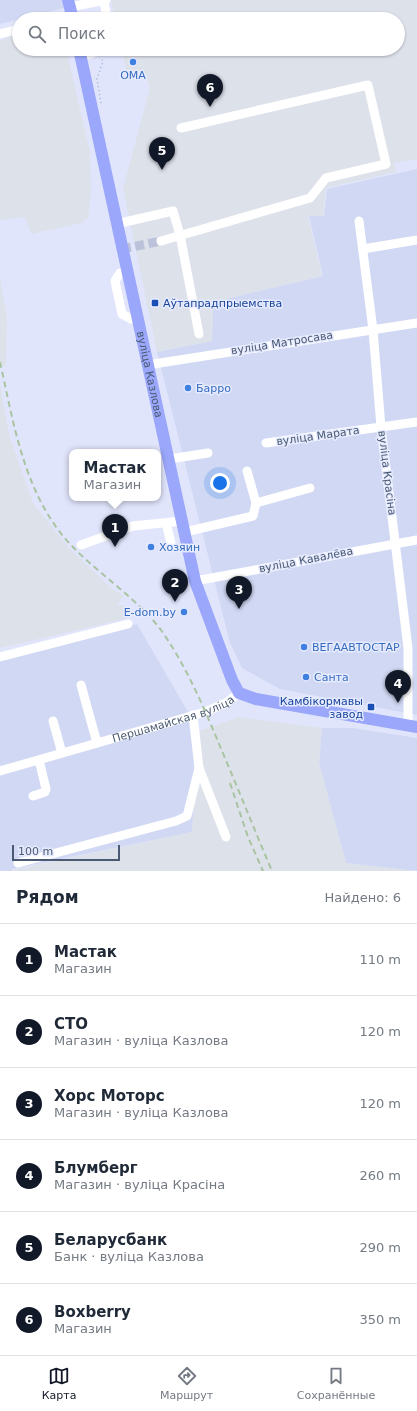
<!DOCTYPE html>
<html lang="ru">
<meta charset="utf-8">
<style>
:root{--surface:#fff;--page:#f6f6f7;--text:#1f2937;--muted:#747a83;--line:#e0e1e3;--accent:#111827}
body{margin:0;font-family:"DejaVu Sans",sans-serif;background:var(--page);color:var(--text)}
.scale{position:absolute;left:12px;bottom:10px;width:108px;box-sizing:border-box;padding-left:4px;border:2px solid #495a72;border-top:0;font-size:11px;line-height:14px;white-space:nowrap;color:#495a72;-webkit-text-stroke:3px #e7ebff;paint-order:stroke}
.you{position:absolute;left:220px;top:483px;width:14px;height:14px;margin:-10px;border:3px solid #fff;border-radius:50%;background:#1a73e8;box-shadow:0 0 0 6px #1a73e833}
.badge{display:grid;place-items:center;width:26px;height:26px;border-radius:50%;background:var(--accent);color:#fff;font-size:13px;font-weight:700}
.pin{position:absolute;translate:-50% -33px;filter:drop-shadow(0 1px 2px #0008)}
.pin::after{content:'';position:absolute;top:21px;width:14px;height:12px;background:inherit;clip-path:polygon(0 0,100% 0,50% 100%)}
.popup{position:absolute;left:69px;top:449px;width:92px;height:52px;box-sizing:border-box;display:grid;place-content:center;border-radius:8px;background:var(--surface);filter:drop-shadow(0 1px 3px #0005);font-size:13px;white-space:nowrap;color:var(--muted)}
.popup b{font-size:15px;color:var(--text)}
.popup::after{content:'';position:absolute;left:50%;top:100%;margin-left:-8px;border:8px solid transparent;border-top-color:var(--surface)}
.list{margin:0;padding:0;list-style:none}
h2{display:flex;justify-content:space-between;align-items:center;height:52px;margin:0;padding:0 16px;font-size:17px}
h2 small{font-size:13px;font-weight:400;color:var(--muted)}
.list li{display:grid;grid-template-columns:26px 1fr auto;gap:12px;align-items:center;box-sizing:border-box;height:72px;padding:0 16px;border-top:1px solid var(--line)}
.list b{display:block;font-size:15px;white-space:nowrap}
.list p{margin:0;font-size:13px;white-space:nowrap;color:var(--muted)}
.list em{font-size:13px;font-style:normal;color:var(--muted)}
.icon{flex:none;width:22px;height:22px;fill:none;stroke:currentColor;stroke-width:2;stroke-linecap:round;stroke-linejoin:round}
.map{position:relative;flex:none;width:417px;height:871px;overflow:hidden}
.search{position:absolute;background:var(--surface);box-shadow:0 1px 3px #0004;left:12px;right:12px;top:12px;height:44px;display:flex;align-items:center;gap:10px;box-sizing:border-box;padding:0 14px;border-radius:22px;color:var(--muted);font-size:15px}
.sheet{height:484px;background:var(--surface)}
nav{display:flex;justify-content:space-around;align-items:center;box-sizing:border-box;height:56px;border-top:1px solid var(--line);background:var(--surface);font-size:11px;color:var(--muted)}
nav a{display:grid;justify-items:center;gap:2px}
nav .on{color:var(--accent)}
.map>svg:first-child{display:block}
.residential{fill:#d0d8f3}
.industrial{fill:#dde1ea}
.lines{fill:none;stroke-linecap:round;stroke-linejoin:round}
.minor-tunnel{stroke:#bbc2da;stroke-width:9;stroke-dasharray:9 4.5;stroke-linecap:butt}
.path{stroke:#9db2d5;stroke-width:1.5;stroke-dasharray:1 3;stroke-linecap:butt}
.minor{stroke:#fff;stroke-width:9}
.major{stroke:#9aa7fa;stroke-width:12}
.rail{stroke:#a9c4a1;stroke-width:2;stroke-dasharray:6 4;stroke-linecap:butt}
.shop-dot{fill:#3f7fe0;stroke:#e7ebff;stroke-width:1.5}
.transit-dot{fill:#1a4fb4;stroke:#e7ebff;stroke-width:1.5}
.labels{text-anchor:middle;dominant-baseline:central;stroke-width:3;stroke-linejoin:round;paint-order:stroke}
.shop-label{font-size:11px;fill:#366cbe;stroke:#e7ebff;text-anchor:start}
.transit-label{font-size:11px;fill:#164399;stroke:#e7ebff;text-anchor:start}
.street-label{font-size:11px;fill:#495a72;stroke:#e7ebff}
</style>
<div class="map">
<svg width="417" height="871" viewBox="0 0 417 871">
<rect width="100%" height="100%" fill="#e1e5fc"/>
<path class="residential" d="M0,0H62L64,8L0,24Z
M417,169V715L280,689L242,668L230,643L157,352L212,341L213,302L323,276L309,216H324L327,189Z
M137,624L199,731L192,832L12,869V871H0V655Z
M322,728H353L417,738V871L346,863L319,763Z"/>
<path class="industrial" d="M111,0H417V159L394,163L396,172L326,188L323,216H308L322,276L213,302L212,341L157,352L123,188L150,88L144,70L127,74L121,49H398V19H115Z
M19,35V49H66L90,152L91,192L88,218L82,223L31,234L25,217L0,220V40Z
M0,279L7,318L6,366L0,367Z
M0,383L9,435L33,503L68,547L111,588L124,596L117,606L126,605L129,618L0,648Z
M239,717L322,728L319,763L346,863L415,871H12V870L192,832L199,731Z"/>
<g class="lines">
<path class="minor-tunnel" d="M122,249L161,241"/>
<path class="path" d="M87,12L89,19
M101,103L97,79L103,62L101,58"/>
<g class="minor">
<path d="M104,1L107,19"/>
<path d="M70,7L106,0"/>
<path d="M59,19L72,16"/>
<path d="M0,34L19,29"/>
<path d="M80,57L104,49"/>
<path d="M359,221L373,330L381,427L408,648V726"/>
<path d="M116,224L173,211L180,235L199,334"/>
<path d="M161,241L310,198L326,178L386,164L368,85L181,128"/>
<path d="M363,249L417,240"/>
<path d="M127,272L120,273L115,281L122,314L131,319L137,318"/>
<path d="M147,365L417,323"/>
<path d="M266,443L417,422"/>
<path d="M169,459L208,453"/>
<path d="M256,503L310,488"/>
<path d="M166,523L172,547"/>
<path d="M185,532L253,516L256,503L247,471"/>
<path d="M81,545L133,526L182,521"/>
<path d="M195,581L417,540"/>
<path d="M0,657L128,624"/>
<path d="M81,685L97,743"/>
<path d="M53,721L62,753"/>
<path d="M199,768L226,837"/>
<path id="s1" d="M0,771L205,712L226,703L239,693"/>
<path d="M33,796L45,792L46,789L39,760"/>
<path d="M18,863L176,821L187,816L199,768L193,715"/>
</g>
<g class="major">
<path d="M68,0L73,19"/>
<path id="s2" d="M79,49L195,581L232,680L239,693L256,699L417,727"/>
</g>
<path class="rail" d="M0,362C14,425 24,493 69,543C98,574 136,597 161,630C187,667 205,710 222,751C239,791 255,831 272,871
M230,783L248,837L263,871"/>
</g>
<g class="shop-dot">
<circle cx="133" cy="62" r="4"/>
<circle cx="188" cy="388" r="4"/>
<circle cx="151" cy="547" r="4"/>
<circle cx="184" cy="612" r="4"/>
<circle cx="304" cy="647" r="4"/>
<circle cx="306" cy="677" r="4"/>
</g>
<g class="transit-dot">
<rect x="151" y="299" width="8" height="8" rx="2"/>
<rect x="367" y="703" width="8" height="8" rx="2"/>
</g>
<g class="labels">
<g class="shop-label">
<text x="133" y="75" text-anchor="middle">ОМА</text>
<text x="196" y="388">Барро</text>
<text x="159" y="547">Хозяин</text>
<text x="176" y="612" text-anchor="end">E-dom.by</text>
<text x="312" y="647">ВЕГААВТОСТАР</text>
<text x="314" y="677">Санта</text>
</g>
<g class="transit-label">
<text x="163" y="303">Аўтапрадпрыемства</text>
<text x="363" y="701" text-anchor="end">Камбікормавы<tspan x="363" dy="13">завод</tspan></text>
</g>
<g class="street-label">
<text transform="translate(282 343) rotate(-9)">вуліца Матросава</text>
<text stroke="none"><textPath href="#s2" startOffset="333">вуліца Казлова</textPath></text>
<text transform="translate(318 436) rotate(-8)">вуліца Марата</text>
<text transform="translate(387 473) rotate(83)">вуліца Красіна</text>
<text transform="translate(306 560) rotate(-11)">вуліца Кавалёва</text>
<text stroke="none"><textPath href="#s1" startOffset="181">Першамайская вуліца</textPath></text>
</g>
</g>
</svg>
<div class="scale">100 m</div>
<div class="you"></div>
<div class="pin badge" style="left:115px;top:547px">1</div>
<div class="popup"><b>Мастак</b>Магазин</div>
<div class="pin badge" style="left:175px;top:602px">2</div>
<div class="pin badge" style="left:239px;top:609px">3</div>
<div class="pin badge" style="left:398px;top:703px">4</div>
<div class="pin badge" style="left:162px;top:170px">5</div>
<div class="pin badge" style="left:210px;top:107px">6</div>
<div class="search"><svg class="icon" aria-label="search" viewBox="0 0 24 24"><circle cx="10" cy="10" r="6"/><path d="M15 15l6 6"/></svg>Поиск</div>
</div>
<section class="sheet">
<h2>Рядом<small>Найдено: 6</small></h2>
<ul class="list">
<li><span class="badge">1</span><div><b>Мастак</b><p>Магазин</p></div><em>110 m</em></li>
<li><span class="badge">2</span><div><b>СТО</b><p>Магазин · вуліца Казлова</p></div><em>120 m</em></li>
<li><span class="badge">3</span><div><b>Хорс Моторс</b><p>Магазин · вуліца Казлова</p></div><em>120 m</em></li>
<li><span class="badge">4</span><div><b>Блумберг</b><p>Магазин · вуліца Красіна</p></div><em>260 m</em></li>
<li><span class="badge">5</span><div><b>Беларусбанк</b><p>Банк · вуліца Казлова</p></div><em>290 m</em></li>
<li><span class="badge">6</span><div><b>Boxberry</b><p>Магазин</p></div><em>350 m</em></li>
</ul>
</section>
<nav>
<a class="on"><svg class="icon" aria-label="map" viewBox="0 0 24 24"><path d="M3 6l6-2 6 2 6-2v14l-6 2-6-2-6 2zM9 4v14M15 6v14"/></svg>Карта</a>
<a><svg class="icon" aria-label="directions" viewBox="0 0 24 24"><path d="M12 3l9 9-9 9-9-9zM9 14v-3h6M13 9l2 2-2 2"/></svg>Маршрут</a>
<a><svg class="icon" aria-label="saved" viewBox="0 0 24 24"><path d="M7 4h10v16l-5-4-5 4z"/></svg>Сохранённые</a>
</nav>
